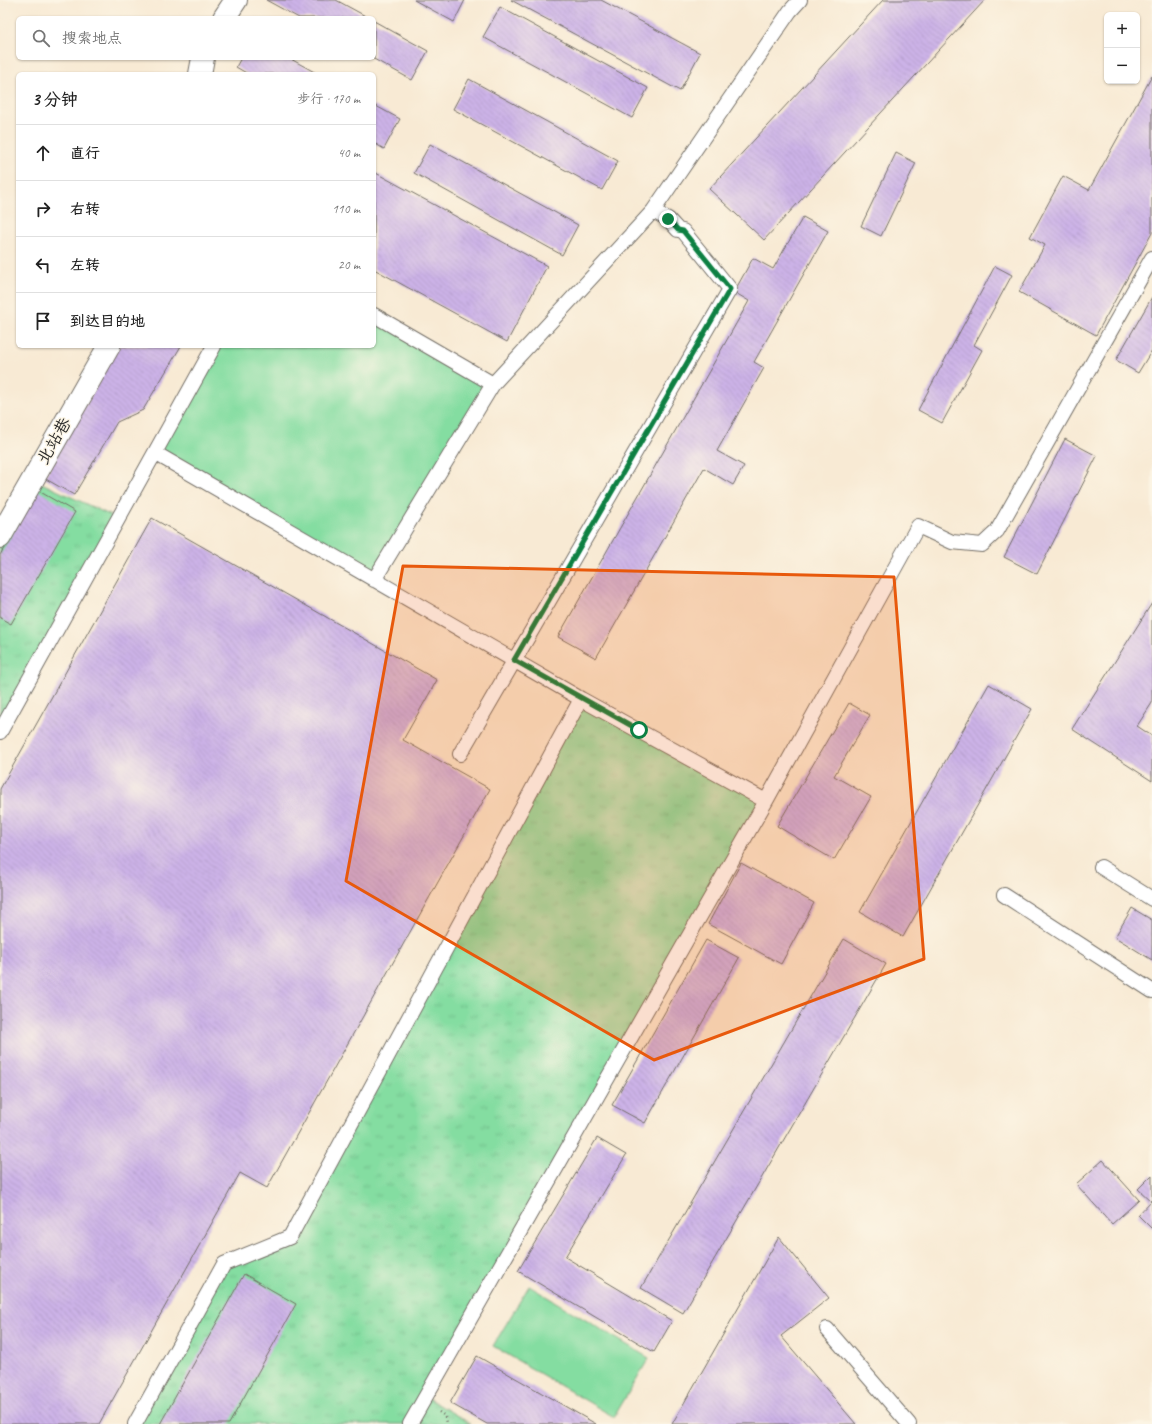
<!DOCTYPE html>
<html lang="zh">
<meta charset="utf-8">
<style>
:root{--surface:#fff;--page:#f2f2f2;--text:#222;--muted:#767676;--line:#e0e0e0}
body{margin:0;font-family:Caveat,"LXGW WenKai TC",sans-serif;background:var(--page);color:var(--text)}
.controls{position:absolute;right:12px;top:12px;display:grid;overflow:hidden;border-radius:6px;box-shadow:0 1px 3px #0004}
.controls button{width:36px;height:36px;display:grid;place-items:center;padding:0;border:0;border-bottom:1px solid var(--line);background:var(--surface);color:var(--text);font:20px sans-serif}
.stop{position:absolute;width:12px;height:12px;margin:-9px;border:3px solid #0b8043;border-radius:50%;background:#fff}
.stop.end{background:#0b8043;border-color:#fff;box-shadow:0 1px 4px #0008}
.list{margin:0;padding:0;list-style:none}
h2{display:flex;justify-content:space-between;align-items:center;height:52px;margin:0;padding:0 16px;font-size:17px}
h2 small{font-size:13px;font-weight:400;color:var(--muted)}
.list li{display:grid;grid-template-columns:26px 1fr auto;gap:12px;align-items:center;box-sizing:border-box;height:56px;padding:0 16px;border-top:1px solid var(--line)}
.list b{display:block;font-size:15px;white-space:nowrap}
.list em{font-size:13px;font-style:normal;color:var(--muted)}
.icon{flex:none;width:22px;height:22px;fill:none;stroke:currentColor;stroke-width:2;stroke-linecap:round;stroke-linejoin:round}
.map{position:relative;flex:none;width:1152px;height:1424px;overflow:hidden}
.search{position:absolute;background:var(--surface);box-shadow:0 1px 3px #0004;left:16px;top:16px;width:360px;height:44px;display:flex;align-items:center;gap:10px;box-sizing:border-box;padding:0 14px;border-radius:6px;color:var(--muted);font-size:15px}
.panel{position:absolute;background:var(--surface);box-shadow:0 1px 3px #0004;left:16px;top:72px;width:360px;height:276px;border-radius:6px}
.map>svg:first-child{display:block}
.grass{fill:url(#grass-tufts);stroke:#588466}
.pitch{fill:#84dda1;stroke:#588466}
.building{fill:url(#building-back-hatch)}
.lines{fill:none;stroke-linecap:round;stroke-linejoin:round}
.lane-casing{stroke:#736e66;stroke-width:16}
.street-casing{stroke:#736e66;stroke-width:24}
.path{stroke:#736e66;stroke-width:2.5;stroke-dasharray:1 3;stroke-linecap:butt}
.lane{stroke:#fff;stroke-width:14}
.street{stroke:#fff;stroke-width:22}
.route{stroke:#0b8043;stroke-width:5}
.marked{fill:#e8590c;fill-opacity:0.2;stroke:#e8590c;stroke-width:3;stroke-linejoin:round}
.labels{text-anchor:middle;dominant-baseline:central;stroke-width:3;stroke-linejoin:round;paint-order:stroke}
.street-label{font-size:17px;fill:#2b2b2b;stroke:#fcf5e5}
</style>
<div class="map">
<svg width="1152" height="1424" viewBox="0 0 1152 1424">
<defs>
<pattern id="grass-tufts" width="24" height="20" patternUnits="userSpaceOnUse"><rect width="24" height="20" fill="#84dda1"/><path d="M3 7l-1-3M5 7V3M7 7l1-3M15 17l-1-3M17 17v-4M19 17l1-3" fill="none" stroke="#72be8b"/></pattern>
<pattern id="building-back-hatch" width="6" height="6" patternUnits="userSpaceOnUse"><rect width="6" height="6" fill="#ccb2e7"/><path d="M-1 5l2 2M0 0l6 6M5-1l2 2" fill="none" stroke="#af99c6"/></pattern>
</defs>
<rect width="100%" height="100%" fill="#fcf5e5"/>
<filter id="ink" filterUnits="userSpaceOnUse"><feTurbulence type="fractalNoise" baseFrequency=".025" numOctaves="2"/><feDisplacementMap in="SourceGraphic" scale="8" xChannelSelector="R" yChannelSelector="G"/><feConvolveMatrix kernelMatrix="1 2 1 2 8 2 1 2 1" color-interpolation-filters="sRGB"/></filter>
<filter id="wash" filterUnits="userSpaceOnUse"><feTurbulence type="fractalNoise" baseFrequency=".012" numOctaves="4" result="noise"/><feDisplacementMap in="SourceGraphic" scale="16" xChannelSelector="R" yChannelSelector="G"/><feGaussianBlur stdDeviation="0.9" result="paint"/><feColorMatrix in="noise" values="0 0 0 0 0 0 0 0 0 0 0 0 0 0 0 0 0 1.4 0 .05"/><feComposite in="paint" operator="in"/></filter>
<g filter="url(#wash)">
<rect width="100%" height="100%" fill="#f8ead4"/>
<path class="grass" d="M33,479L118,519L0,732V537Z
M581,699L766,801L426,1397L471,1424H135L224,1264L290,1237Z"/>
<path class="pitch" d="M374,315L493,384L374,580L155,453L214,346H374Z
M529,1286L649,1358L614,1417L493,1346Z"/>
<g id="blocks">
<path class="building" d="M266,0H336L369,18H299Z
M414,0H465L454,22Z
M511,0H601L700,53L680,91Z
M883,0H985L764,240L709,189Z
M500,7L648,88L632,118L483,37Z
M374,21L428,51L412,80L372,58H374Z
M241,58H289L318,74H248L236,67Z
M1152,76V233L1096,335L1019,292L1045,245L1030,237L1063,176L1089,190Z
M469,79L618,161L602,190L453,109Z
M374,105L400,119L384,149L374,143Z
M430,144L578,225L562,255L414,173Z
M896,153L916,163L881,236L861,226Z
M374,172L547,266L507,342L374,269Z
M803,217L828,231L754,362L764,368L717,451L744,466L733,485L704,468L596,658L558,637L749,301L734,292L753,258L773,269Z
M995,266L1012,275L974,345L982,350L942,423L918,410Z
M1152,297V350L1138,373L1116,360Z
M119,346H181L143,410L117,422L74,495L44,478Z
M1065,439L1097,456L1037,574L1004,557Z
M37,490L75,512L11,624L0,618V555Z
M152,518L437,680L403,740L490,789L267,1188L240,1173L99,1424H0V789Z
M1152,603V703L1137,726L1152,736V781L1072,729Z
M989,684L1032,709L903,937L860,912Z
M849,703L870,715L834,776L871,797L834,860L777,826Z
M741,863L814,903L781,964L708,924Z
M1132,908L1152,920V960L1115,937Z
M844,939L886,964L683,1313L641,1288Z
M706,940L739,958L645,1123L612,1105Z
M597,1138L626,1155L565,1257L672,1321L654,1352L518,1271Z
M1103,1160L1139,1200L1112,1224L1076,1184Z
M1152,1175V1229L1138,1215L1151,1201L1138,1189Z
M779,1237L829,1298L781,1336L856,1424H672Z
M244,1274L296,1304L229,1424H160Z
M477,1356L596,1424H487L450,1403Z"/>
</g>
</g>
<g filter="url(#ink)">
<use href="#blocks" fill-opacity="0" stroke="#736e66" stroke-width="1"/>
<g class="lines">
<g class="lane-casing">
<path id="lane" d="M374,315L493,384L653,211L790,11L800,0
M374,580L493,384
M581,699L766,801
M0,732L214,346
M460,754L730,289L683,231L678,230L668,219L653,211
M1101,867L1152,899
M1004,895L1152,991
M827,1329L909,1424
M135,1424L224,1264L290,1237L581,699L155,453
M410,1424L766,801L918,526L952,542L982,545L997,531L1152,258"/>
</g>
<g class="street-casing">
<path id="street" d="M224,18L236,0
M200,74L203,58
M0,537L109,346"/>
</g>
<path class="path" d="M439,1412L445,1416L446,1424"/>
<use href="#lane" class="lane"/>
<use href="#street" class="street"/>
</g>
</g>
<g class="lines" filter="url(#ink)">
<path class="route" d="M639,730L514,660L730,289L683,231L678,230L668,219"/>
</g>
<path class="marked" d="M403,566L894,577L924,959L654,1060L346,881Z"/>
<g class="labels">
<g class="street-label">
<text transform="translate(54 441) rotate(-60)">北站巷</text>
</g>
</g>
</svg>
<div class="controls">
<button>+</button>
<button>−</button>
</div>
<div class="stop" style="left:639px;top:730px"></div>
<div class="stop end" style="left:668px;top:219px"></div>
<div class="search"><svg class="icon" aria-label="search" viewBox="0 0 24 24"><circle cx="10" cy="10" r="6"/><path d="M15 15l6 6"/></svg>搜索地点</div>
<section class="panel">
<h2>3 分钟<small>步行 · 170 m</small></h2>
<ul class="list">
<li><svg class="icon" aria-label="ahead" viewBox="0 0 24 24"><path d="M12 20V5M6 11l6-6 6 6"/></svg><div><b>直行</b></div><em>40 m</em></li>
<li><svg class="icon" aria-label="right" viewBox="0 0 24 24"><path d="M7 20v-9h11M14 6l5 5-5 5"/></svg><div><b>右转</b></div><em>110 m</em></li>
<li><svg class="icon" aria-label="left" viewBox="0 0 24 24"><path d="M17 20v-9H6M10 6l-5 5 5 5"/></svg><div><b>左转</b></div><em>20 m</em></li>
<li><svg class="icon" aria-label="arrive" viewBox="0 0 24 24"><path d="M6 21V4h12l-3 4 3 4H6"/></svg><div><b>到达目的地</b></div></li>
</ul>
</section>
</div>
